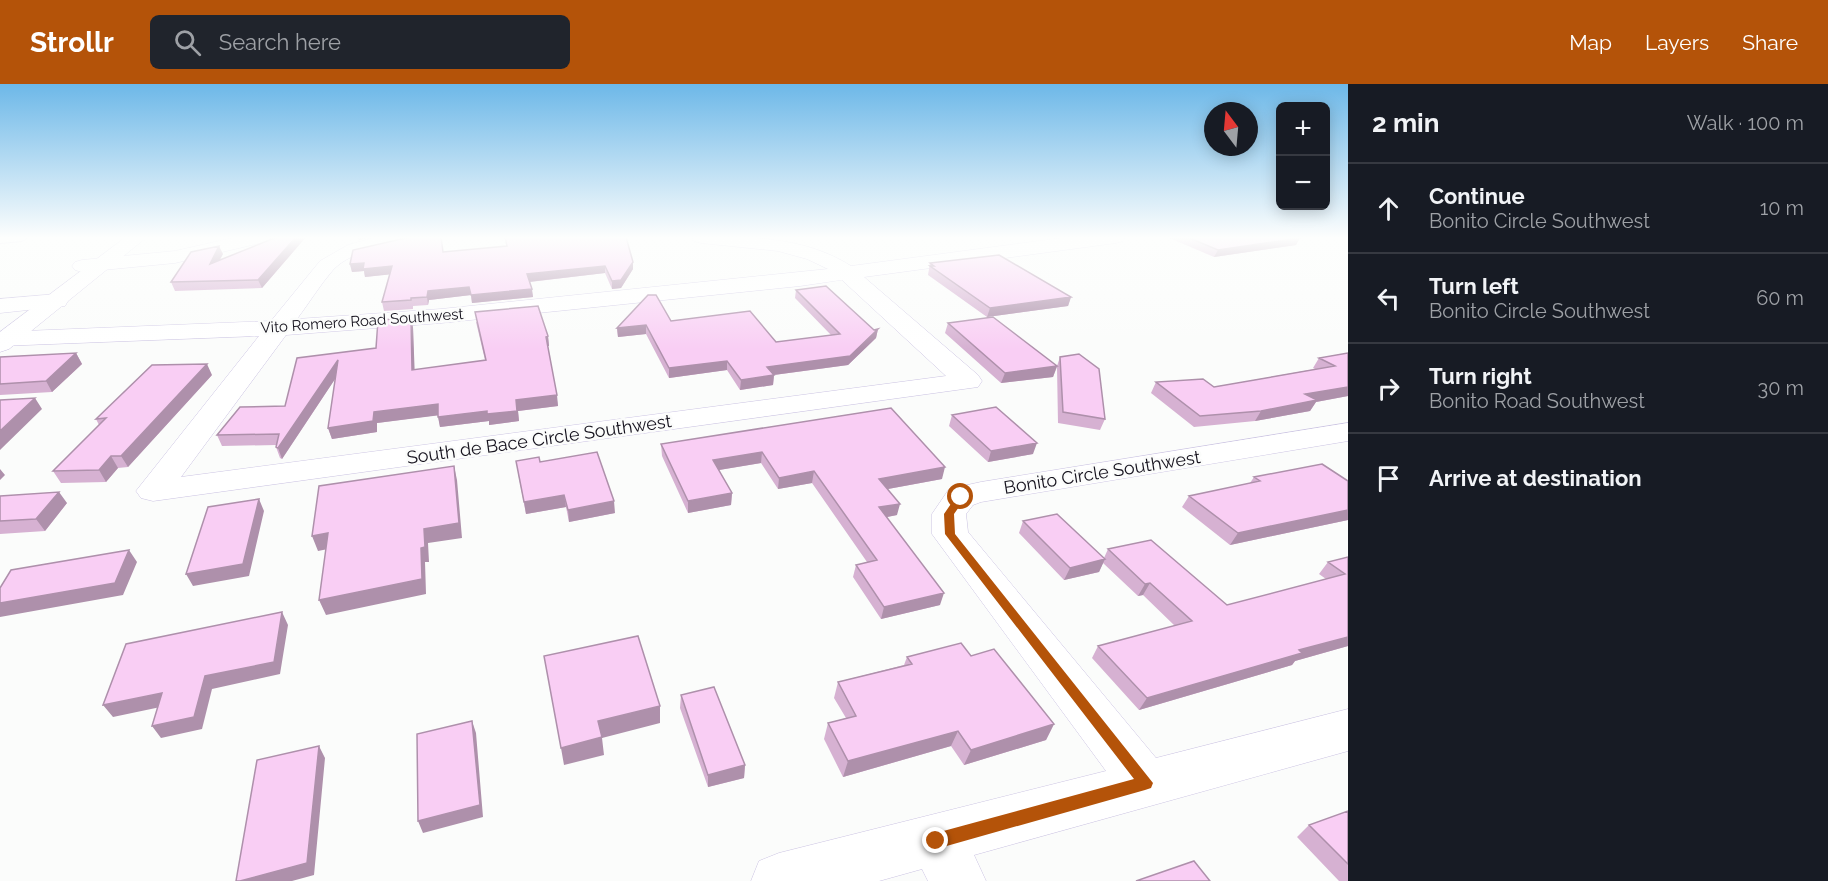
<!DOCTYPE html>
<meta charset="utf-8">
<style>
:root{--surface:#171b24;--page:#20242c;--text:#f1f3f6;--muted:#9ea1a6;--line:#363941;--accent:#b45309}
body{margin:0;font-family:Raleway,sans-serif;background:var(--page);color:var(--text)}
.controls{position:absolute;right:18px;top:18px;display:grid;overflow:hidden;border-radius:9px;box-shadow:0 3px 15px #0003}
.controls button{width:54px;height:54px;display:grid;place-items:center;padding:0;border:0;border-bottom:2px solid var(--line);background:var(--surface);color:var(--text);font:30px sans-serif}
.compass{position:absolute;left:1204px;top:18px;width:54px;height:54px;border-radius:50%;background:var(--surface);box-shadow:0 3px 15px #0003;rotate:344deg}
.stop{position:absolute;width:18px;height:18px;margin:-14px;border:4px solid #b45309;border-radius:50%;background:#fff}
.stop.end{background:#b45309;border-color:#fff;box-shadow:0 2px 6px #0008}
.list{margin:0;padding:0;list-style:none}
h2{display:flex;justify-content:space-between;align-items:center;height:78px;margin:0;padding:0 24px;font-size:26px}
h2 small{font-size:20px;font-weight:400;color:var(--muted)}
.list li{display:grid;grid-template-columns:39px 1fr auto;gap:18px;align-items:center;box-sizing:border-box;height:90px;padding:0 24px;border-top:2px solid var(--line)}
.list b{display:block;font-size:22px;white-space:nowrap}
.list p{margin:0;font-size:20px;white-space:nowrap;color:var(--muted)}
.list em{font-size:20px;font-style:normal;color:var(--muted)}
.icon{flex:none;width:33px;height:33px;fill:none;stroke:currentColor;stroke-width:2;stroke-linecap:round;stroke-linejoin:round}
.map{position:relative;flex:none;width:1348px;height:797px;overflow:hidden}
header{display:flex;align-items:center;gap:36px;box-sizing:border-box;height:84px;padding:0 30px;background:var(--accent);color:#fff}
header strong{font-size:28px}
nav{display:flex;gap:33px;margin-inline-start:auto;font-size:21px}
.search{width:420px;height:54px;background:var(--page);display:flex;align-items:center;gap:15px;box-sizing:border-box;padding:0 21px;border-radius:9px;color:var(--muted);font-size:22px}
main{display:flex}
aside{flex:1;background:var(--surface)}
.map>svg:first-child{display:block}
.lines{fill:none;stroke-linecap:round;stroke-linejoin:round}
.lane-casing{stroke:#cac2e2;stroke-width:2}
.street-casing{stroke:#cac2e2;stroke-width:1}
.secondary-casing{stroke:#cac2e2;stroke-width:1}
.lane{fill:#fff;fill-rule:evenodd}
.street{fill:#fff;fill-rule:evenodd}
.secondary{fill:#fff;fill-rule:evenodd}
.wall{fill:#d6b1d2}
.shaded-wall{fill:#ae90ab}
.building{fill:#f9cef4;stroke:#ae90ab;stroke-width:1.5}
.route{fill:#b45309}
.labels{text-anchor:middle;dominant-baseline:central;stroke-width:5;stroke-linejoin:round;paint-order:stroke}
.far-street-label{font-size:15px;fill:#16131e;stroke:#fbfcfb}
.street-label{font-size:18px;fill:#16131e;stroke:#fbfcfb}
</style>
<header>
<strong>Strollr</strong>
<div class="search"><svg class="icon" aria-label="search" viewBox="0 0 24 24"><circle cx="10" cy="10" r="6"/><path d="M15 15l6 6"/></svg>Search here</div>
<nav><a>Map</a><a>Layers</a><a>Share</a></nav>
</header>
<main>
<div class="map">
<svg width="1348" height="797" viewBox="0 0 1348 797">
<rect width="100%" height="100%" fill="#fbfcfb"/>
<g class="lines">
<g class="lane-casing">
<path id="lane" d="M0,153H27V154L22,157L0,159Z"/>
</g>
<g class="street-casing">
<path id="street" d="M237,153H271L269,157L175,179L82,188L75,186L72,182L75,178L82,176L175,167Z
M377,153H418L416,157C389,164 354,164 333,186C320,201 309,219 297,235L441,225L828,185L807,175L778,167L701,159L694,157L692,153C747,153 802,151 851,182L1069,153H1125L1123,157L1116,159L864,193L978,291L982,297L978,303L153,417L141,414L136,407L259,252L0,262V248L271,237L320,177L348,161ZM842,196L946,292L181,393L286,251L441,239L800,202Z
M57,210L65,212L68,217L65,222L0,229V215Z
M1348,339V357L981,418L973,421L966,430L968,448L1156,674L1348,625V667L974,771L986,797H928L922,785L879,797H751L759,777L779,769L1106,687L932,450V430L949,405L981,398Z"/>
</g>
<g class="secondary-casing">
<path id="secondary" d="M126,153H147L9,265L0,268V248Z"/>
</g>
<use href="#lane" class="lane"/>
<use href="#street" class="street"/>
<use href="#secondary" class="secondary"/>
</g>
<path class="wall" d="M296,153H306L262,204L175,207L171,198L223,170L219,176Z
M505,153H626L633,178V185L621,204L612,205L605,189L530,198L533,213L472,219L471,211L429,216L428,221L413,222V225L384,227L382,218L390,190L365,193L364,187L352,188L350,180L444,168L507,162Z
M1167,153H1300L1296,161L1214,173Z
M930,179L1071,213L1068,222L987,233L928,191Z
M796,206L874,246L878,245L876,254L848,281L774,291L773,301L740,306L727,286L669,294L646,250L618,253L617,244L671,237L776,258L831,251L795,214Z
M476,238L548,252L549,262H548L558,322L518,327L519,337L489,341V337L440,343L438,331L377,339V348L332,355L328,344L335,295L282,375L280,374L276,363V361L222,362L217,351L285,322L376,264L413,243L414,286L485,276Z
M948,239L1057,282L1060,273L1105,335L1100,346L1058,339L1057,283L1053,293L1001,299L945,249Z
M76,269L82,280L52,308L0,311V273Z
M1348,269V312L1316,318L1310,327L1255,337L1194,343L1151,309L1156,298L1214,303L1315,285L1313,284L1319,274Z
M212,291L128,383L118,384L106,398L61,399L53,387L99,341L96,335Z
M891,324L942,395L888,405L897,431L887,433L940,521L881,535L853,493L856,481L867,478L812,399L778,405L761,379L719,386L732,409L731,421L688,429L662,372L661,360Z
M952,331L1033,370L988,378L949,342Z
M540,378L615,429L569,438L566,423L526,430L518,389Z
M1254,393L1348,397V436L1230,461L1182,423L1189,412L1250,399Z
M0,412L67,419L45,447L0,450Z
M1023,437L1104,474L1108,465L1227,521L1326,495L1319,490L1328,478L1348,473V562L1295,577L1292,581L1139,626L1092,574L1098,562L1175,542L1143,511L1138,512L1103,479L1099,488L1064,496L1019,449Z
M971,572L1054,640L1046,656L964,681L951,662L843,693L824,655L828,639L846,634L834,614L838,598L904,581L907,573Z
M681,611L745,681L744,694L708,703L680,624Z
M1348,727V797H1339L1297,753L1309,741Z"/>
<path class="shaded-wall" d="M296,153H306L262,204L258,196Z
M358,153H369L359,156Z
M1300,154L1296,161L1214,173L1218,166Z
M219,162L223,170L213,189L210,180Z
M633,178V185L621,204L612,205V197Z
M364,179L392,182L394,190L365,193L364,187L352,188L350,180Z
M605,182V189L528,198L527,190Z
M469,203L471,211L429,216L428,221L427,213L428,207Z
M532,205L533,213L472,219L471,211Z
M1071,213L1068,222L987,233L990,224Z
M411,234L413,243L415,296L412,286Z
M646,241V250L618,253L617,244Z
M878,245L876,254L848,281L766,292L767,283Z
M548,252L549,262H547L546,253Z
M76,269L82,280L52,308L46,297Z
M338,276L341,286L282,375L278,364Z
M727,277V286L669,294V284Z
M207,280L212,291L128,383L121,372Z
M1057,282L1053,293L1001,299L1005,289Z
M774,291L773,301L740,306L741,296Z
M1348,303V312L1316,318L1310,327L1255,337L1261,327L1305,310Z
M557,311L558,322L518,327L519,337L489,341V337L440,343L438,333L516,316Z
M35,314L42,325L0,366V347Z
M438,320L441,331L377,339V348L332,355L328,344L374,328Z
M1037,359L1033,370L988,378L991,367Z
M762,368L761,379L713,387V376Z
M111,372L118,384L106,398L99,386Z
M454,382L457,396L462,454L428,459L429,478H425L426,510L326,531L319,516L421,464L424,445Z
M945,383L942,395L877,407L879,395Z
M0,385L5,391L0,396Z
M814,387L812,399L778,405L779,394Z
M59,408L67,419L45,447L36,435Z
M732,409L731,421L688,429V417Z
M564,411L566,423L526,430L524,418Z
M259,415L264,427L249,492L193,502L186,490Z
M614,417L615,429L569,438L568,426Z
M900,420L897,431L877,435L879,423Z
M1348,426V436L1230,461L1238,449Z
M328,449L333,464L318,467L312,452Z
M129,466L137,478L123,511L0,533V519Z
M1105,475L1099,488L1064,496L1070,484Z
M1150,499L1143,511L1138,512L1145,500Z
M944,509L940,521L881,535L884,523Z
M282,528L288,541L280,590L212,605L202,645L161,654L152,642L205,592Z
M1348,553V562L1295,577L1292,581L1139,626L1147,614L1299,566Z
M162,609L170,621L113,633L103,621Z
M660,622V639L602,654L604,671L564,681L561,664L598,637Z
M472,637L476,649L483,733L423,749L418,737Z
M1054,640L1046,656L964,681L971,666Z
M958,647L951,662L843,693L848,677Z
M319,662L325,674L314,791L292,797H240Z
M745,681L744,694L708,703V691Z"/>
<path class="building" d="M277,153H296L258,196L171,198L191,168L219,162L210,180Z
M410,153H441L443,168L507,162L505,153H626L633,178L621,196L612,197L605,182L527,190L532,205L471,211L469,203L428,207L427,213L411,214V216L382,218L392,182L363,185L364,179L350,180L353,166Z
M1187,153H1300V154L1218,166Z
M999,171L1071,213L990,224L930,182H934L930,179Z
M826,202L874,246L878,245L850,272L767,283L774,291L741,296L727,277L669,284L646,241L617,244L648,211H656L671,237L750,227L776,258L840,250L796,206Z
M538,222L548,252L546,253L557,311L516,316L517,327L487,330V327L438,333V320L374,328L373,337L328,344L338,276L278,364L276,363L279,350L217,351L240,323L285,322L297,274L376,264L378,236L411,234L412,286L486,276L475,228Z
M993,233L1057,282L1005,289L948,239Z
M76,269L46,297L0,300V273Z
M1348,269V303L1305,310L1317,316L1261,327L1200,332L1156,298L1203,295L1214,303L1335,282L1319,274Z
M1079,270L1099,285L1105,335L1063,328L1060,273Z
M207,280L121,372H111L99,386L53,387L106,334L96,335L152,281Z
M35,314L0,347V316Z
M996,323L1037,359L991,367L952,331Z
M891,324L945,383L879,395L900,420L879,423L944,509L884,523L856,481L877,476L814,387L779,394L762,368L713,376L732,409L688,417L661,360Z
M597,368L614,417L568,426L564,411L524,418L516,377L539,373L540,378Z
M1322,380L1348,397V426L1238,449L1189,412L1260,397L1254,393Z
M454,382L459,439L424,445L425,463L421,464L422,495L319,516L328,449L312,452L319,402Z
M59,408L36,435L0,437V412Z
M259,415L243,480L186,490L208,423Z
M1057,430L1105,475L1070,484L1023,437Z
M1151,456L1227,521L1345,490L1328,478L1348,473V553L1299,566L1302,569L1147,614L1098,562L1192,537L1150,499L1145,500L1108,465Z
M129,466L115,499L0,519V504L11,486Z
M282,528L274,578L205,592L194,633L152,642L162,609L103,621L126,560Z
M638,552L660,622L598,637L602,653L561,664L544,572Z
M961,559L971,572L994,565L1054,640L971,666L958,647L848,677L828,639L856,632L838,598L912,580L907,573Z
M714,603L745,681L708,691L681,611Z
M472,637L480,721L418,737L417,650Z
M319,662L307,779L240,797H236L257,676Z
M1348,727V780L1309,741Z
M1194,777L1210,797H1136Z"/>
<linearGradient id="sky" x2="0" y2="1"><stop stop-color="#6db8e8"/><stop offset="0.58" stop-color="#fdfefd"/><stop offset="1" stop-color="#fdfefd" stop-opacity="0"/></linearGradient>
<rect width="1348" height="265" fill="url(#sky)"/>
<path class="route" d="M961,410L966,413L954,430L955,450L1153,699L1151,704L1145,706L936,765L930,762L928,757L930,751L936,749L1134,695L945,450L944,430L957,411Z"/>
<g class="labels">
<g class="far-street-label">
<text transform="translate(362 237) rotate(-4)">Vito Romero Road Southwest</text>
</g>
<g class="street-label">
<text transform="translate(539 355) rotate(-8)">South de Bace Circle Southwest</text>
<text transform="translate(1102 388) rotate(-9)">Bonito Circle Southwest</text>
</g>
</g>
</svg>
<div class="controls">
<button>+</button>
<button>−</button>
</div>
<svg class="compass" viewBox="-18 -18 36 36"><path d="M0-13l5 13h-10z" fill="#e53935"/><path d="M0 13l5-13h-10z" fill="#9ea1a6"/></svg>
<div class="stop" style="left:961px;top:413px"></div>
<div class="stop end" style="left:936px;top:757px"></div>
</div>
<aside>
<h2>2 min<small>Walk · 100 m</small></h2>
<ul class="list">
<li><svg class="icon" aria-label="ahead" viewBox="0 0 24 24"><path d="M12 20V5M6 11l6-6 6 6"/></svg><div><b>Continue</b><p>Bonito Circle Southwest</p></div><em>10 m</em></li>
<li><svg class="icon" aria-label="left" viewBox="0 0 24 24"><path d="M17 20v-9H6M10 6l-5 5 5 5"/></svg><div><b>Turn left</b><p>Bonito Circle Southwest</p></div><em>60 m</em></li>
<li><svg class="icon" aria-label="right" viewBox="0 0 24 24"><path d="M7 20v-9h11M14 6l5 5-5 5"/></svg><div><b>Turn right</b><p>Bonito Road Southwest</p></div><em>30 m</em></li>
<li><svg class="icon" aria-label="arrive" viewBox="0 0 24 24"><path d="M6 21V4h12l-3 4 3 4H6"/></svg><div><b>Arrive at destination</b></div></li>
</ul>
</aside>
</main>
